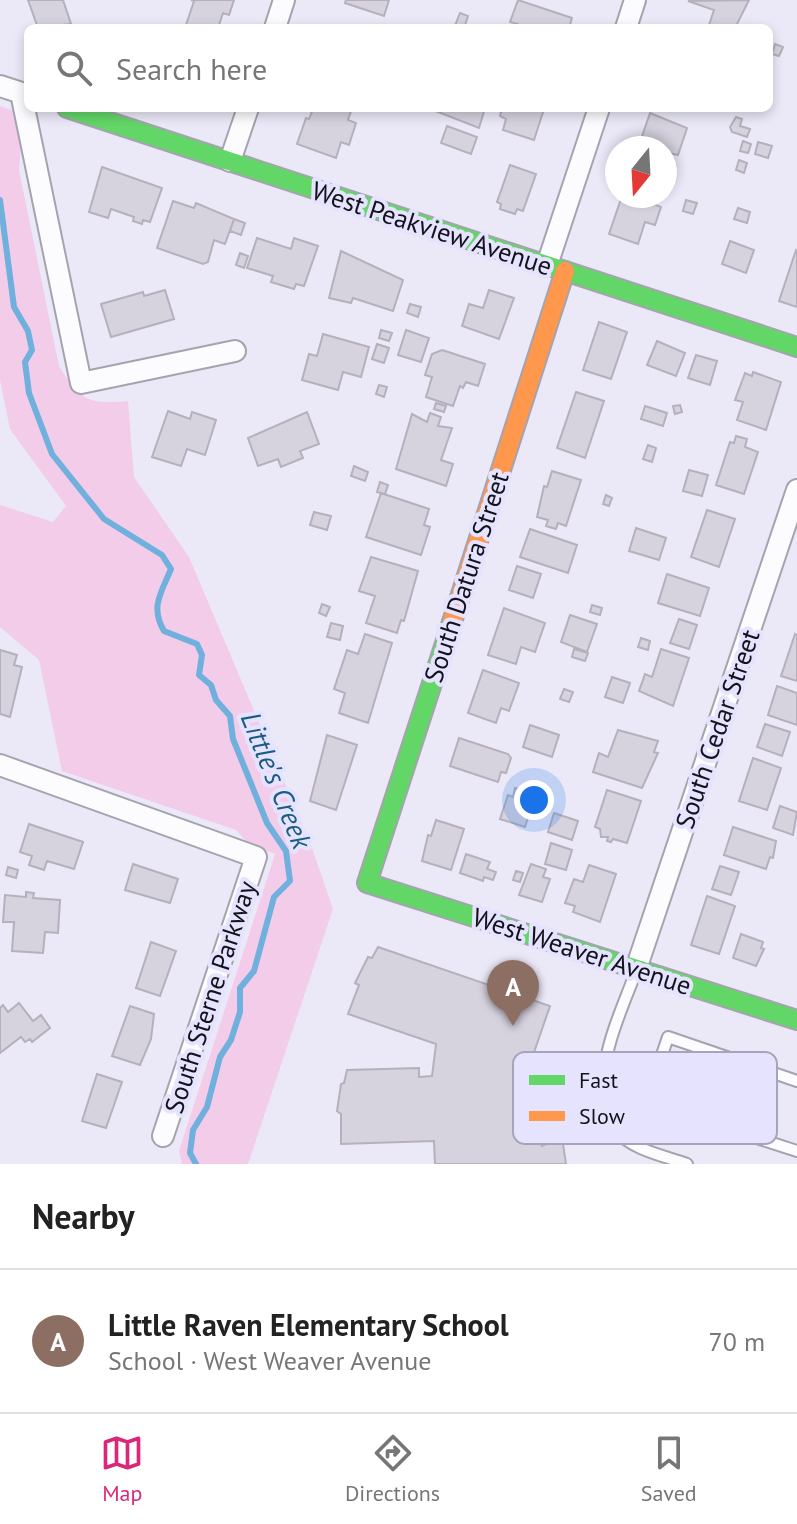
<!DOCTYPE html>
<meta charset="utf-8">
<style>
:root{--surface:#fff;--page:#f6f6f6;--text:#222;--muted:#767676;--line:#e0e0e0;--accent:#db2777}
body{margin:0;font-family:"PT Sans",sans-serif;background:var(--page);color:var(--text)}
.compass{position:absolute;left:605px;top:136px;width:72px;height:72px;border-radius:50%;background:var(--surface);box-shadow:0 4px 12px #0003;rotate:198deg}
.you{position:absolute;left:534px;top:800px;width:28px;height:28px;margin:-20px;border:6px solid #fff;border-radius:50%;background:#1a73e8;box-shadow:0 0 0 12px #1a73e833}
.badge{display:grid;place-items:center;width:52px;height:52px;border-radius:50%;background:var(--accent);color:#fff;font-size:26px;font-weight:700}
.pin{position:absolute;translate:-50% -66px;filter:drop-shadow(0 2px 4px #0008)}
.pin::after{content:'';position:absolute;top:42px;width:28px;height:24px;background:inherit;clip-path:polygon(0 0,100% 0,50% 100%)}
.list{margin:0;padding:0;list-style:none}
h2{display:flex;justify-content:space-between;align-items:center;height:104px;margin:0;padding:0 32px;font-size:34px}
h2 small{font-size:26px;font-weight:400;color:var(--muted)}
.list li{display:grid;grid-template-columns:52px 1fr auto;gap:24px;align-items:center;box-sizing:border-box;height:144px;padding:0 32px;border-top:2px solid var(--line)}
.list b{display:block;font-size:30px;white-space:nowrap}
.list p{margin:0;font-size:26px;white-space:nowrap;color:var(--muted)}
.list em{font-size:26px;font-style:normal;color:var(--muted)}
.icon{flex:none;width:44px;height:44px;fill:none;stroke:currentColor;stroke-width:2;stroke-linecap:round;stroke-linejoin:round}
.map{position:relative;flex:none;width:797px;height:1164px;overflow:hidden}
.search{position:absolute;background:var(--surface);box-shadow:0 4px 12px #0003;left:24px;right:24px;top:24px;height:88px;display:flex;align-items:center;gap:20px;box-sizing:border-box;padding:0 28px;border-radius:12px;color:var(--muted);font-size:30px}
.sheet{height:248px;background:var(--surface)}
nav{display:flex;justify-content:space-around;align-items:center;box-sizing:border-box;height:112px;border-top:2px solid var(--line);background:var(--surface);font-size:22px;color:var(--muted)}
nav a{display:grid;justify-items:center;gap:4px}
nav .on{color:var(--accent)}
.map>svg:first-child{display:block}
.green{fill:#f3ccea}
.lines{fill:none;stroke-linecap:round;stroke-linejoin:round}
.stream{stroke:#70b0dd;stroke-width:6}
.building{fill:#d6d2de;stroke:#b5b0bc;stroke-width:2}
.lane-casing{stroke:#a5a3ae;stroke-width:14}
.street-casing{stroke:#a5a3ae;stroke-width:24}
.fast-casing{stroke:#a5a3ae;stroke-width:22}
.slow-casing{stroke:#a5a3ae;stroke-width:22}
.lane{stroke:#fcfcfe;stroke-width:10}
.street{stroke:#fcfcfe;stroke-width:20}
.fast{stroke:#63d668;stroke-width:18}
.slow{stroke:#ff974d;stroke-width:18}
.labels{text-anchor:middle;dominant-baseline:central;stroke-width:8;stroke-linejoin:round;paint-order:stroke}
.street-label{font-size:26px;fill:#13121b;stroke:#e6e3fe}
.water-label{font-size:28px;font-style:italic;fill:#1a5b83;stroke:#e6e3fe}
.key{fill:#e6e3fe;stroke:#a7a4ba;stroke-width:2}
.key-label{font-size:22px;fill:#13121b}
</style>
<div class="map">
<svg width="797" height="1164" viewBox="0 0 797 1164">
<rect width="100%" height="100%" fill="#ebe9f8"/>
<path class="green" d="M0,106L17,112L23,123L19,170L59,366C80,400 88,405 128,401L134,477L189,557L311,845L333,909L248,1164H182L179,1151L275,854L247,842L236,830L62,771L39,660L0,627V505L53,522L66,506L10,429L0,380Z"/>
<g class="lines">
<path class="stream" d="M0,200L14,307L28,331L32,350L25,362L29,393L52,454L104,519L162,555L171,569C161,593 150,607 164,631L197,644L202,655L199,675L211,685L216,700L230,716L233,739L267,823L286,851L290,881L274,897L254,971L240,988V1012L231,1040L220,1057L207,1107L193,1130L190,1153L196,1164"/>
</g>
<path class="building" d="M28,0H63L71,24L38,28Z
M191,0H234L229,15L223,13L218,28H185L194,1Z
M346,0H389L384,16L345,3Z
M518,0L572,18L569,28H517L518,24L510,22Z
M749,0L735,28H708L714,10L688,1Z
M460,13L468,16L464,28H454Z
M775,44L783,47L779,56L772,54Z
M310,108H352L348,120L356,123L349,145L341,142L336,158L297,144L306,118L309,119L313,109Z
M428,108H485L479,128Z
M502,108L544,109L534,140L503,130L506,119L500,116Z
M650,113L687,128L678,155L669,153L665,165V148H638Z
M736,117L742,119L740,126L750,129L747,137L732,132L730,127Z
M447,126L477,137L471,154L441,143Z
M743,141L751,144L748,153L740,151Z
M758,142L772,146L768,158L755,154Z
M739,160L747,163L744,173L736,170Z
M510,165L536,174L523,211L517,209L515,214L500,209L501,204L497,202Z
M102,167L162,188L150,222L143,220L142,224L133,221L134,217L111,209L108,218L89,212Z
M622,196H653L651,203L661,207L655,225L645,222L638,244L609,234Z
M686,200L697,203L693,214L683,211Z
M173,201L194,208L196,203L234,219L225,244L214,240L208,262L203,264L157,248Z
M738,208L750,212L747,223L734,219Z
M234,219L245,223L241,235L230,231Z
M257,238L291,249L294,238L318,246L304,286L296,284L294,289L271,282L273,276L247,268Z
M730,241L754,250L746,273L722,264Z
M796,250L797,251V307L779,301Z
M341,251L403,280L393,311L353,298L351,303L329,298Z
M240,253L248,256L244,268L236,265Z
M165,290L174,319L111,337L101,304L143,292L144,296Z
M489,290L514,298L499,339L462,326L469,304L483,308Z
M410,304L421,307L418,317L407,313Z
M599,322L627,332L611,379L583,370Z
M381,330L392,333L389,341L379,338Z
M406,330L429,338L421,362L398,355Z
M323,334L369,347L361,377L343,372L338,390L302,380L309,354L317,356Z
M657,341L685,353L676,376L647,365Z
M377,344L389,348L384,363L372,359Z
M442,350L485,364L478,386L466,382L463,388L460,386L453,406L426,397L432,377L425,375L432,354Z
M696,355L717,361L710,385L688,378Z
M753,372L781,382L766,430L737,420L743,402L735,400L745,373L752,376Z
M379,385L387,387L384,397L376,394Z
M576,392L604,401L585,458L557,448Z
M436,403L446,406L444,412L434,409Z
M680,405L682,412L675,414L673,406Z
M645,406L667,413L663,426L641,419Z
M168,411L190,419L192,412L216,420L205,455L187,449L181,466L152,457Z
M307,412L319,444L300,451L303,458L281,467L278,459L258,466L248,438Z
M430,413L441,417L438,426L452,428L441,460L453,464L446,486L396,469L412,414L427,422Z
M736,436L747,439L745,447L758,452L744,494L716,485L730,442L734,443Z
M648,445L656,448L652,462L643,459Z
M354,466L368,472L365,481L351,476Z
M689,470L708,475L702,496L683,491Z
M552,471L581,480L566,526L558,523L556,529L546,526L548,520L537,517L544,486L547,487Z
M380,482L388,485L385,494L377,492Z
M381,493L429,509L424,525L430,527L421,555L366,537Z
M606,495L612,498L609,506L603,504Z
M707,510L735,519L719,567L691,557Z
M314,512L331,516L327,530L310,525Z
M636,528L666,538L659,560L629,551Z
M530,529L577,545L568,573L520,557Z
M371,557L418,571L404,621L401,620L397,633L366,623L375,596L359,591Z
M517,566L541,574L533,598L509,590Z
M667,574L709,588L700,616L658,603Z
M322,604L330,607L326,616L319,613Z
M592,605L602,608L600,615L590,612Z
M504,608L545,623L535,652L521,647L516,664L488,655Z
M570,615L597,624L587,652L561,642Z
M679,619L697,625L689,649L670,643Z
M331,623L343,626L340,640L327,637Z
M365,634L392,643L368,723L339,713L345,693L334,689L347,650L358,654Z
M795,634L797,635V681L781,676Z
M641,638L650,641L648,650L638,647Z
M574,649L588,653L585,661L572,657Z
M661,649L689,658L673,706L639,691L645,674L652,677Z
M0,650L17,655L14,665L22,667L10,717L0,714Z
M483,670L519,683L509,711L501,708L496,723L468,713Z
M612,677L630,683L623,703L605,697Z
M777,686L797,693V725L768,715Z
M564,689L573,692L569,702L560,699Z
M765,724L790,732L782,756L757,747Z
M530,725L559,735L552,757L523,747Z
M618,730L658,741L654,752L658,753L642,788L593,772L599,753L608,757Z
M327,735L357,745L336,810L310,801Z
M459,738L508,754L511,758L506,773L501,772L498,782L450,766Z
M753,758L781,768L767,810L739,801Z
M515,788L541,796L538,804L533,802L525,827L500,819L508,795L513,797Z
M607,790L641,801L627,843L613,839L611,842L607,841L608,837H601L600,829L595,827Z
M780,806L797,812L793,835L773,828Z
M554,813L578,821L572,840L548,832Z
M436,820L464,829L451,870L422,861L428,835L431,836Z
M29,824L83,842L74,869L47,861L44,870L29,865L32,856L20,852Z
M733,827L776,841L773,858L770,857L766,869L724,855Z
M551,843L572,850L566,870L545,864Z
M466,854L490,862L487,869L496,872L493,880L484,877L483,881L460,873Z
M133,864L178,879L170,903L125,890Z
M531,864L546,869L543,877L550,879L542,902L519,895Z
M589,865L616,874L600,922L573,912L575,906L565,903L574,879L583,882Z
M720,866L739,872L731,895L712,889Z
M8,867L18,870L16,878L6,875Z
M516,871L523,873L520,882L513,880Z
M26,892L34,893L33,898L60,900L58,933L45,932L43,953L12,951L14,922H3L5,895L26,897Z
M707,896L735,906L719,954L691,945Z
M741,934L763,942L761,948L764,949L756,966L733,958Z
M151,942L176,951L160,996L136,988Z
M378,947L550,1006L520,1093L542,1146L562,1137L566,1164H435L434,1141L341,1144V1114L337,1111L341,1084L344,1083L347,1070L419,1068V1077L432,1076L436,1044L348,1014L359,985L355,983L368,957L372,958Z
M19,1003L33,1021L41,1015L50,1028L32,1042L30,1039L25,1042L21,1037L0,1053V1008L3,1005L8,1012Z
M130,1006L154,1014L151,1039L140,1065L112,1056Z
M97,1074L122,1082L106,1128L82,1121Z"/>
<g class="lines">
<g class="lane-casing">
<path id="lane" d="M636,971C620,1016 584,1084 616,1130C631,1150 665,1156 687,1164
M605,1089L797,1151
M646,1102L668,1037L797,1081"/>
</g>
<g class="street-casing">
<path id="street" d="M275,28L284,0
M626,28L635,0
M0,86L28,95
M21,93L81,383L235,351
M230,161L248,108
M547,265L599,108
M0,765L256,857L163,1136
M636,969L797,490"/>
</g>
<g class="fast-casing">
<path id="fast" d="M67,108L797,347
M452,622L367,883L797,1020"/>
</g>
<g class="slow-casing">
<path id="slow" d="M452,622L565,271"/>
</g>
<use href="#lane" class="lane"/>
<use href="#street" class="street"/>
<use href="#fast" class="fast"/>
<use href="#slow" class="slow"/>
</g>
<g class="labels">
<g class="street-label">
<text transform="translate(432 228) rotate(18)">West Peakview Avenue</text>
<text transform="translate(466 577) rotate(-72)">South Datura Street</text>
<text transform="translate(717 729) rotate(-71)">South Cedar Street</text>
<text transform="translate(582 951) rotate(18)">West Weaver Avenue</text>
<text transform="translate(210 997) rotate(-72)">South Sterne Parkway</text>
</g>
<g class="water-label">
<text transform="translate(277 780) rotate(68)">Little's Creek</text>
</g>
</g>
<rect x="513" y="1052" width="264" height="92" rx="12" class="key"/>
<rect x="529" y="1075" width="36" height="10" fill="#63d668"/>
<rect x="529" y="1111" width="36" height="10" fill="#ff974d"/>
<g class="key-label">
<text x="579" y="1088">Fast</text>
<text x="579" y="1124">Slow</text>
</g>
</svg>
<svg class="compass" viewBox="-18 -18 36 36"><path d="M0-13l5 13h-10z" fill="#e53935"/><path d="M0 13l5-13h-10z" fill="#767676"/></svg>
<div class="you"></div>
<div class="pin badge" style="left:513px;top:1026px;background:#8d6e63">A</div>
<div class="search"><svg class="icon" aria-label="search" viewBox="0 0 24 24"><circle cx="10" cy="10" r="6"/><path d="M15 15l6 6"/></svg>Search here</div>
</div>
<section class="sheet">
<h2>Nearby<small></small></h2>
<ul class="list">
<li><span class="badge" style="background:#8d6e63">A</span><div><b>Little Raven Elementary School</b><p>School · West Weaver Avenue</p></div><em>70 m</em></li>
</ul>
</section>
<nav>
<a class="on"><svg class="icon" aria-label="map" viewBox="0 0 24 24"><path d="M3 6l6-2 6 2 6-2v14l-6 2-6-2-6 2zM9 4v14M15 6v14"/></svg>Map</a>
<a><svg class="icon" aria-label="directions" viewBox="0 0 24 24"><path d="M12 3l9 9-9 9-9-9zM9 14v-3h6M13 9l2 2-2 2"/></svg>Directions</a>
<a><svg class="icon" aria-label="saved" viewBox="0 0 24 24"><path d="M7 4h10v16l-5-4-5 4z"/></svg>Saved</a>
</nav>
